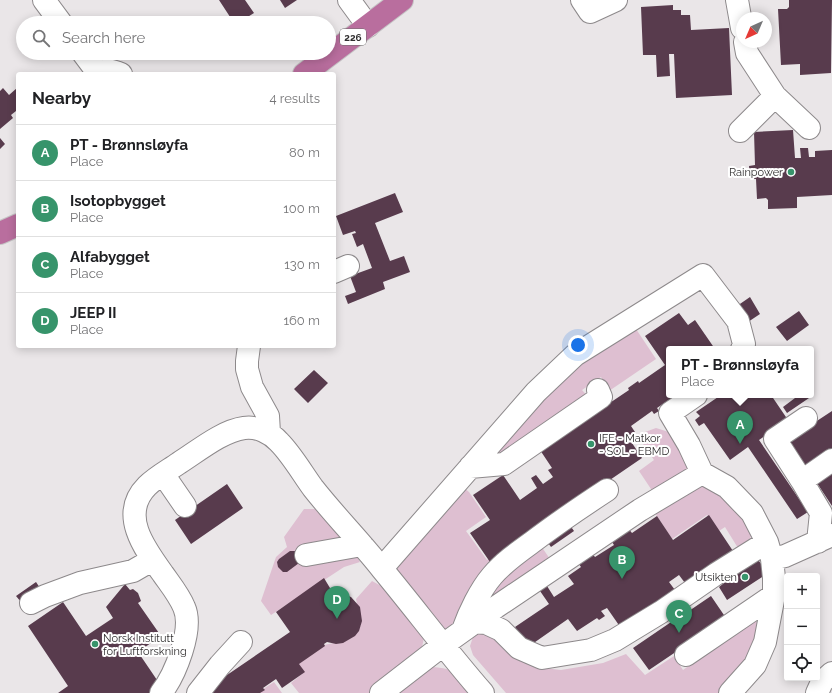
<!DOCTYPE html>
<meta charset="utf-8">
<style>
:root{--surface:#fff;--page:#f6f6f6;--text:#202124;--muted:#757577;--line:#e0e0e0;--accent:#37946b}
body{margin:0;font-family:Raleway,sans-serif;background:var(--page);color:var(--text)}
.controls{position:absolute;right:12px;bottom:12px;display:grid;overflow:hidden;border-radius:4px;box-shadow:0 2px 10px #0003}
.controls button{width:36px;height:36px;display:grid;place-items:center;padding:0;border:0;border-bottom:1px solid var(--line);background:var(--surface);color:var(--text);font:20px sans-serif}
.compass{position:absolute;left:736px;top:12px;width:36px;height:36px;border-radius:50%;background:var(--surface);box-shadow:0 2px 10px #0003;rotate:224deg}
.you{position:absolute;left:578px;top:345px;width:14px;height:14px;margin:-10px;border:3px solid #fff;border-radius:50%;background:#1a73e8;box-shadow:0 0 0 6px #1a73e833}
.badge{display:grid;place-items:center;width:26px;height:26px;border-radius:50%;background:var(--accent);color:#fff;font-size:13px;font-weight:700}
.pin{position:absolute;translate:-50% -33px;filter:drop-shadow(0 1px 2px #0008)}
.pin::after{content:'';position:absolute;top:21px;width:14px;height:12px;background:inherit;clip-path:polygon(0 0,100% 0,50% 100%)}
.popup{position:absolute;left:666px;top:346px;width:148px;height:52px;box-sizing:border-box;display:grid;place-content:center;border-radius:4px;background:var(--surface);filter:drop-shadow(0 1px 3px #0005);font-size:13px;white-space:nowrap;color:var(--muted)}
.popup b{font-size:15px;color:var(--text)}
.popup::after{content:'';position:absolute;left:50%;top:100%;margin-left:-8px;border:8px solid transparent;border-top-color:var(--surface)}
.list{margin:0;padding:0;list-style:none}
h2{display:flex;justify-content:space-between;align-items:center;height:52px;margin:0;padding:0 16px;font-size:17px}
h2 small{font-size:13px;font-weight:400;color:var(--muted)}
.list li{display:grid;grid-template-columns:26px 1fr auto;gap:12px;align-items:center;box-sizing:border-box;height:56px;padding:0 16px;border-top:1px solid var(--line)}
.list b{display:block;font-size:15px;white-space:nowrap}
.list p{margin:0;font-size:13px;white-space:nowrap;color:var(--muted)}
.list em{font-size:13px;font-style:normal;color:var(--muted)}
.icon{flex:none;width:22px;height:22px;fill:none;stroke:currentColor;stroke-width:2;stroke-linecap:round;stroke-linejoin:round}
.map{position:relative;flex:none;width:832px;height:693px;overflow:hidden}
.search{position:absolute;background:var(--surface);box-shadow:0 2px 10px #0003;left:16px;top:16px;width:320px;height:44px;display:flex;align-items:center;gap:10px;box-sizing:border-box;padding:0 14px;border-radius:22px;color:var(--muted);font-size:15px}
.panel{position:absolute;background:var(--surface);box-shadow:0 2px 10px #0003;left:16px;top:72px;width:320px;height:276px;border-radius:4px}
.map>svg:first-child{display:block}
.green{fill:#debfd1}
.building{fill:#583b4d}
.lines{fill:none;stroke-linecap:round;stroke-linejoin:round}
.minor-casing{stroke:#8d898b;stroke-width:24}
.highway-casing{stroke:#c5c4c5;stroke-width:24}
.minor{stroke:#fff;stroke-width:22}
.highway{stroke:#b96e9e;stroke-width:22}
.poi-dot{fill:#37946b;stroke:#fff;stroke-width:1.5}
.labels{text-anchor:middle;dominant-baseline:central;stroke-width:4;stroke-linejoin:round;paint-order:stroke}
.shield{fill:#fff;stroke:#6e6d6d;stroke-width:1}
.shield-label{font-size:10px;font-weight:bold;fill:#302e2f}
.poi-label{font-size:11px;fill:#302e2f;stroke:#fff;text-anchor:end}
</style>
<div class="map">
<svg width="832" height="693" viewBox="0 0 832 693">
<rect width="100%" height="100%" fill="#eae6e8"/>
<path class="green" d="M636,329L656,359L609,391L601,377L582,390L590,399L496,456L498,443L576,362Z
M656,428L672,433L688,465L687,472L653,492L639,471L654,460L637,435Z
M707,485L724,492L752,528L750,541L738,548L725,527L719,531L707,515L672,539L653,510L688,487Z
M463,487L469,492L486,517L466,531L487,560L495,555L451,630L439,628L395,576L399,559Z
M304,509H319L355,553L360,562L344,567L271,615L261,601L276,557L287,547L284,537Z
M539,543L552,562L485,615L479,597Z
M372,581L385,588L424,638L420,656L369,693H299L291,683L302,674L296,666L324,645L348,640L361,625L356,599Z
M753,620L762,625L757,644L721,693H506L473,655L470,646L474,634L488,629L535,667L561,670L603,663L626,654L645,675L674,656L683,670Z
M431,667C456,668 460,675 476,693H394Z
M274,682L282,693H257Z"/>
<path class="building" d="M219,0H245L254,13L238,23H234Z
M280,0H297L285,8Z
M789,0H832L831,73L800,75V64L781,65L778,9H787L789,7Z
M673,5V10H681V15H690L691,30L729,28L732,95L676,98L674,54H669L670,76L657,77L656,55H643L641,7Z
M3,88L9,95L17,88L18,90V113L16,111L11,115L13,118L0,129V91Z
M793,130L795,158H801L800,148H808L809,157H815V151L832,150V195L797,197V208L768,209V200L766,198L757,199L756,179H750L749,166L755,165L754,132Z
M0,138L5,144L0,149Z
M395,193L403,212L375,223L390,261L404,256L410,272L383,282L385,289L348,304L345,296L356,292L350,276L372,268L363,244L357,247L352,234L356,233L355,231L343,235L336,216Z
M750,297L760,314L748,322L737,306Z
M799,311L809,325L787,341L776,327Z
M679,313L688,325L695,320L715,349H669V395H676L657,408L659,411L654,414L652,411L631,426L635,432L628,437L642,458L490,562L470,533L490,520L473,495L503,475L520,500L537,488L531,478L536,475L543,484L553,477L548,470L552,468L540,450L629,390L628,388L638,381L639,383L665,365L645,336Z
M314,370L328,383L308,403L294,389Z
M721,395H771L788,420L759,440L808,512L797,519L748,447L730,460L704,423L699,426L695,420L700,416L696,412Z
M799,395H807L809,398L787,413L783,407Z
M832,411V455L808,471L788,440Z
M832,469V506L815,480Z
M227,484L243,508L191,544L175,520Z
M709,515L733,551L685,583L679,575L669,582L678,594L623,631L607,608L601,611L605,616L599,620L595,616L597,618L577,631L568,619L528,647L515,627L549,604L540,591L547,586L554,597L574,584L568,576L581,567L576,560L591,552L595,557L614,545L610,539L626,526L632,533L657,516L673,540Z
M567,521L574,531L551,547L544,537Z
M290,551H296L298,552L301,561L299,563L287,572H283L278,567L277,562L279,559Z
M756,557L768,573L727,600L719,587L724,583L722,580Z
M324,578L333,593H341L351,597L360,607L362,621L359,631L355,636L343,643L336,644L327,642L324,644L325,646L299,664L305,672L282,688L276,679L263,688L265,690L260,693H207L208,688L290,632L276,612Z
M36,582L40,588L21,602L16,596Z
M125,584L130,590L133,589L138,593L141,601L138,603L161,636L138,652L157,680L150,693H58L68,686L28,626L63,602L86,636L113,618L106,607Z
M711,596L726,618L649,670L633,648L677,618L676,615L677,613L683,610L686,613Z"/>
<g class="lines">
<g class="minor-casing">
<path id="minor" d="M44,0L61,23
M349,0L368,26
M582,0L590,12L616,0
M737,0L742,28
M83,53L98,73
M97,74C106,69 112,70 121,74
M775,96L809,128
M740,131L775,96L747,53L745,42
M334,272L348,266
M249,346L247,361V369L252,387L268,416L269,433
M696,395L670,413L689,445L702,473
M470,467L504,464L601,397L598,390
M163,474L185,506
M802,481L775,439L806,418
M818,542L821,513L802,481L832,460
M306,555L362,545
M772,559L785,556L832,535
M382,568L536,392L575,355L703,275L738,321L744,344L742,349
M31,603L45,596L80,583L133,571L152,560
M474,622L486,623L501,630L519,648L542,658L591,650L615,640L661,612L716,574L767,542
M463,630C469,613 480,590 492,576C503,563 517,553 531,543C556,524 581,507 607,490
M686,655L774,595
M161,693C175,675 194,629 184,607C179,595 170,584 163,574C144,548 119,514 147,486C156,477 169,470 179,463C198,451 222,431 244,428C257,426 271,433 279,442C292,455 302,473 313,488C335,516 360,541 382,569C416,610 448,653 483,693
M198,693L220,665L241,642
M381,693L443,645L496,607L640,510L702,473L727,487L752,513L767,542L772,559L774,578V595L765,642L755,665L730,693
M817,693L822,682L832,673"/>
</g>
<g class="highway-casing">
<path id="highway" d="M304,74L402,0
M0,233L18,225"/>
</g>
<use href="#minor" class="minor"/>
<use href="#highway" class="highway"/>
</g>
<g class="poi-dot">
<circle cx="791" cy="172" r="4"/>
<circle cx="591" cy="444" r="4"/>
<circle cx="745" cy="577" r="4"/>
<circle cx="95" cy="644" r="4"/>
</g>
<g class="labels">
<rect class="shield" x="340" y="29" width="26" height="16" rx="3"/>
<g class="shield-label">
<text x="353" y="37">226</text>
</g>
<g class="poi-label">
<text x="783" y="172">Rainpower</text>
<text x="599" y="438" text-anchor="start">IFE - Matkor<tspan x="599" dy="13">- SOL - EBMD</tspan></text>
<text x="737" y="577">Utsikten</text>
<text x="103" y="638" text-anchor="start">Norsk Institutt<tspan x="103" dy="13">for Luftforskning</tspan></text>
</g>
</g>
</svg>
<div class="controls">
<button>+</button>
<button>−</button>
<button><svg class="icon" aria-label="locate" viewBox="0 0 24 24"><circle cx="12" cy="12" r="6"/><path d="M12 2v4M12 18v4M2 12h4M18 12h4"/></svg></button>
</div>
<svg class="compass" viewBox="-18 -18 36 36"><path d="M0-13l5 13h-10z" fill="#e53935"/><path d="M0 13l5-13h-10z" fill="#757577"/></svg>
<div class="you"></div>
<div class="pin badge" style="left:740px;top:444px">A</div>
<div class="popup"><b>PT - Brønnsløyfa</b>Place</div>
<div class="pin badge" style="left:622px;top:579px">B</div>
<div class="pin badge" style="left:679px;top:633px">C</div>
<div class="pin badge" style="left:337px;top:619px">D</div>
<div class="search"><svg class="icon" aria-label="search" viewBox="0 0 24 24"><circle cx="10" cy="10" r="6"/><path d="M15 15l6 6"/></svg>Search here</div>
<section class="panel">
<h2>Nearby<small>4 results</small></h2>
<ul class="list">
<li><span class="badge">A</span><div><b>PT - Brønnsløyfa</b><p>Place</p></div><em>80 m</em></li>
<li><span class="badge">B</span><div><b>Isotopbygget</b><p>Place</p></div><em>100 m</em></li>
<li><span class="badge">C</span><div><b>Alfabygget</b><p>Place</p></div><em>130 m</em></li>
<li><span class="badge">D</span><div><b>JEEP II</b><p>Place</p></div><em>160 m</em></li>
</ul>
</section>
</div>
